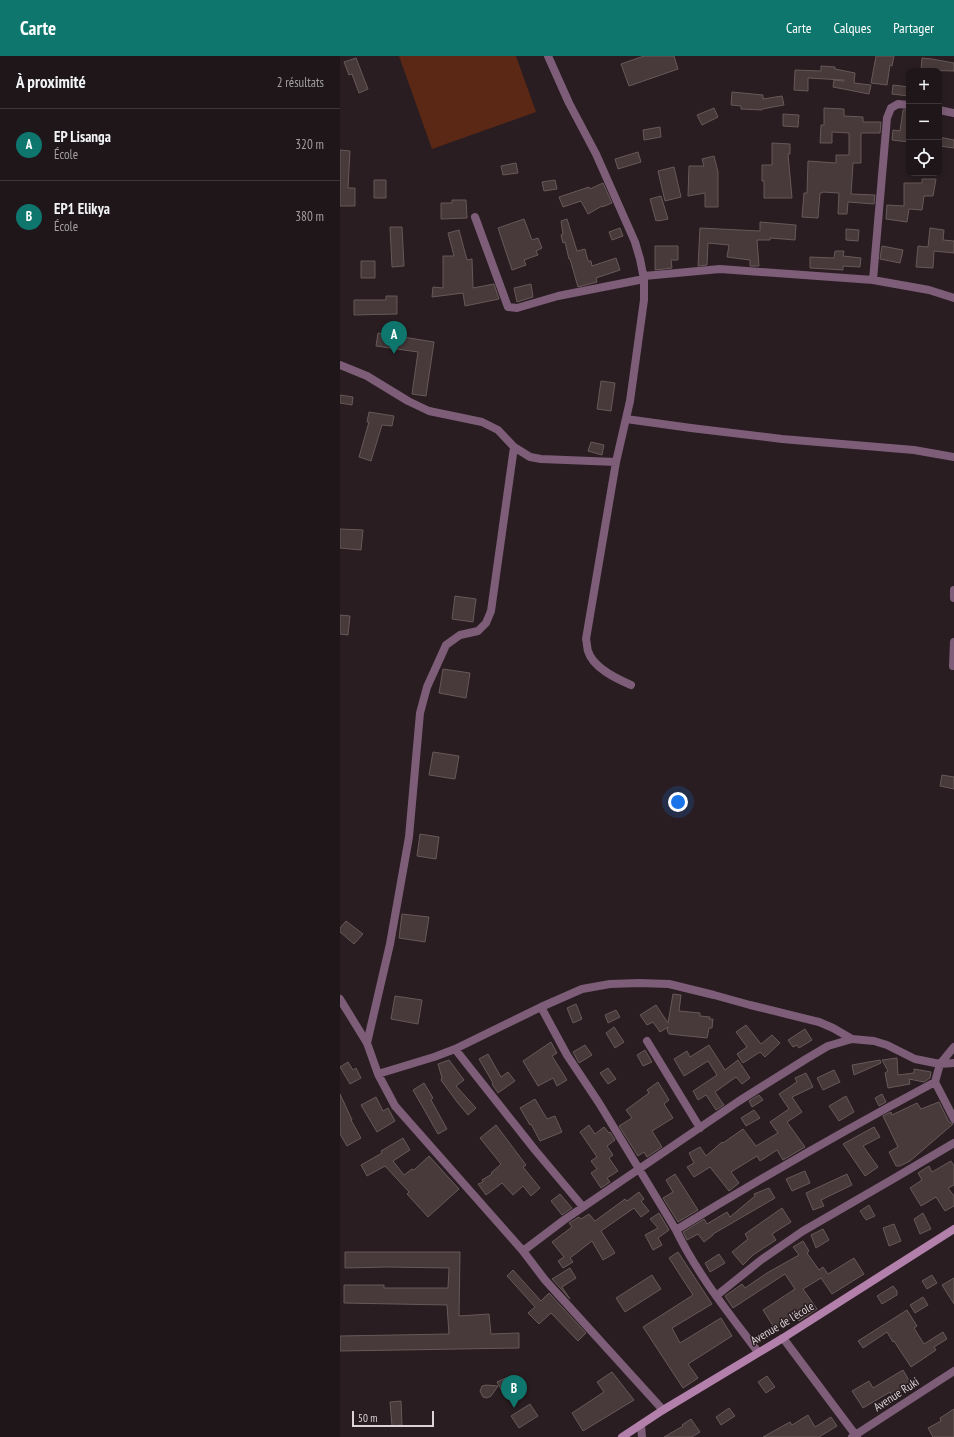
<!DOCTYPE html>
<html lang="fr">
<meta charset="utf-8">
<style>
:root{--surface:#1f1619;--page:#271f22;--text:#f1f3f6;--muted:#a19fa2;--line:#3c3538;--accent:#0f766e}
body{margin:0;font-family:"PT Sans Narrow",sans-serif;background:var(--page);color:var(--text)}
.controls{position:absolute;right:12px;top:12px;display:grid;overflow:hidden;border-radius:8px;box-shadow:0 2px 6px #0003}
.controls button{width:36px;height:36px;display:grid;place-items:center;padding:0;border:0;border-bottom:1px solid var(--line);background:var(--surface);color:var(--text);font:20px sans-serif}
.scale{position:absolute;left:12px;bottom:10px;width:82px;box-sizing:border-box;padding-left:4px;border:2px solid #dbd3d6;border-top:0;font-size:11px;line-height:14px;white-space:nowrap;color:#dbd3d6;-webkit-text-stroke:3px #291d21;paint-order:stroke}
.you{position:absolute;left:338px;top:746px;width:14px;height:14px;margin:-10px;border:3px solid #fff;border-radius:50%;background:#1a73e8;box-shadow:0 0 0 6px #1a73e833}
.badge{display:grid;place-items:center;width:26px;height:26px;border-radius:50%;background:var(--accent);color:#fff;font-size:13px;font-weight:700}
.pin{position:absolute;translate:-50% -33px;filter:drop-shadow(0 1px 2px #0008)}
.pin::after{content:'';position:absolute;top:21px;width:14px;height:12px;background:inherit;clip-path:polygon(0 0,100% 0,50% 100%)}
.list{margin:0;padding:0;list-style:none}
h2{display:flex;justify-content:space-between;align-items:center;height:52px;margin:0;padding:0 16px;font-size:17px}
h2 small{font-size:13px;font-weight:400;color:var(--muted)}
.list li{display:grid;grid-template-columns:26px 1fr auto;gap:12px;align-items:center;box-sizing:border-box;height:72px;padding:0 16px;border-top:1px solid var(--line)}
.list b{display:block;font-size:15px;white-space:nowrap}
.list p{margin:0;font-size:13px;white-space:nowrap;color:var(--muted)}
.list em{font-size:13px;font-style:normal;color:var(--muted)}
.icon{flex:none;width:22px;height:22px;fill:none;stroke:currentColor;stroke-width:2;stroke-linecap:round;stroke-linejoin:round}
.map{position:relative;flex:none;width:614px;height:1381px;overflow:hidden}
header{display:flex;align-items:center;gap:24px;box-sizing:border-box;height:56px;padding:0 20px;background:var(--accent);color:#fff}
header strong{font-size:19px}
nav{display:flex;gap:22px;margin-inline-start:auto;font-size:14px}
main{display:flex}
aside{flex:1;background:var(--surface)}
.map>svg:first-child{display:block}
.grass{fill:#5a2815}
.building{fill:#483a3a;stroke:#685959}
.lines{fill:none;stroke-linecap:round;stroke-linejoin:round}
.street{stroke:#7d5d78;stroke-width:8}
.secondary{stroke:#b280aa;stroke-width:8}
.labels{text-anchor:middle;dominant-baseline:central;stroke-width:3;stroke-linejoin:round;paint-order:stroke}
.street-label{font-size:12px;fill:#dbd3d6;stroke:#291d21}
</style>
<header>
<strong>Carte</strong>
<nav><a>Carte</a><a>Calques</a><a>Partager</a></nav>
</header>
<main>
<aside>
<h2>À proximité<small>2 résultats</small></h2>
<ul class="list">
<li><span class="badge">A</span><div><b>EP Lisanga</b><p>École</p></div><em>320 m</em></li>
<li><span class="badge">B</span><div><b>EP1 Elikya</b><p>École</p></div><em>380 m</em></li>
</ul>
</aside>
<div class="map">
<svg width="614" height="1381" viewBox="0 0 614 1381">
<rect width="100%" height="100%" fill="#291d21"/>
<path class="grass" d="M59,0H176L196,56L92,93Z"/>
<path class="building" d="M304,0H334L338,13L289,30L281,8Z
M536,0H554L552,10L550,9L547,29L531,27Z
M16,2L28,33L19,37L12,18L9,19L4,6Z
M582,2L592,3L614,7V15L581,14Z
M481,10L495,11V13L515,17L514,27L531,29L529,38L493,31L494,24L504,25V24L468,22V35L454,34L455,14L481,15Z
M553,29L569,31V40L552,38Z
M392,36L423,39V43L442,40L444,49L422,53V54L401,53V50L391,49Z
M374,52L378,61L362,69L357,59Z
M484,52L504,53V60L523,61V66H541L540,77H521V107H513L511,138L535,139L534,148L508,146L507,158H498L499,137L483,136L482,137H480L478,162L462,161L464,137H467L468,105L496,107V99H509V77L492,76V87H480L481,69H484Z
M563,54H569V86L552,84L553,74L560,75Z
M443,58L459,59L458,71L443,70Z
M320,71L321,81L304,84L303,74Z
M599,81L614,84V92L599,90Z
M432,87L450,88V98H448L452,142H424V125H422V109H432Z
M0,94L10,95L8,132H15V150H0Z
M298,96L301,106L278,113L275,103Z
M374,100L378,116V151H365V137L348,140L349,110H364L362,103Z
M176,107L178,117L163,119L161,110Z
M334,111L341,141L325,145L318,115Z
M582,123H596L593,140H584L582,154L569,153L567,166L546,163L547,149L564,150V127H582Z
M34,124H46V142H34Z
M215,124L217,133L204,135L202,126Z
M263,127L272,147L262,151V150L248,158L241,145L223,151L219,141L249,131L250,133Z
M321,140L328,163L318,165V164L316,165L310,143Z
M112,144H126L127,162L101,163V147H112Z
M184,163L192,184L198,182L202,192L196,195L198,199L184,204L186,209L172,214L158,172Z
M227,163L237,195L245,193L248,205H251L252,210L276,202L280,214L256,222L257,226L238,231L230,203H229L225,186L223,187L221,179L223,178L221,165Z
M420,166L456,169L455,184L430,182V184H417L419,210H410V204L387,201L389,189L368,187L367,209L358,210L360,172L420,175Z
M50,171H62L64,210L52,211Z
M280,172L283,180L272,184L269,176Z
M590,172L604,174L603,184L614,185V197L594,195L593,212L576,211L578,190L588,191Z
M506,173L519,174L518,185L506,184Z
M119,174L127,204L132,203L133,232L154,228L159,243L125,250L123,237L92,241L93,231L103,232V200H114L108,177Z
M315,190H338V204H331L332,212L315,214Z
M542,190L563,194L560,207L540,203Z
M495,195H504L503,200L521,202L520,211L503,210V214L470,212V201L494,202Z
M21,205H35V222H21Z
M191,228L193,241L177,246L174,232Z
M46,240H57V258L14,259V244H46Z
M38,277L94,286L86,340L72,338L78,296L36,290Z
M261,325L275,327L271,355L257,353Z
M0,339L13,341L12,349L0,347Z
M29,356L54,360L52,370L42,369L31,405L19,401L29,366H27Z
M251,386L264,389L262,399L248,395Z
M0,473L23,474L21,494L0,492Z
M115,540L136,543L133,566L112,563Z
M0,559L10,560L8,579L0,578Z
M103,613L130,617L126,642L99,637Z
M93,696L119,700L115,723L89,719Z
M602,719L614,721V733L600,730Z
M80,778L99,781L96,803L77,800Z
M62,858L89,861L85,886L59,882Z
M6,865L23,878L14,888L0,876V872Z
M333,938L341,939L339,955L360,957V960L370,961L369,963H373L372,972H369L367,982L329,978L327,974L328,971L320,976L313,966L307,969L300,959L316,949L328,967Z
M55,940L82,944L78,968L51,963Z
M236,948L242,963L233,967L227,952Z
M276,954L280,961L268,967L265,959Z
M406,969L421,988L432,979L440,987L425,1001L420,996L403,1007L397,998L407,991L396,976Z
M274,971L284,986L275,992L266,977Z
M465,973L472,984L459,992L457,989L453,991L448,984Z
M211,986L217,997L212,1000L227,1024L217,1030L213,1022L198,1030L183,1005Z
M245,989L252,999L239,1007L233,996Z
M369,989L385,1014L398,1004L410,1022L402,1028L396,1021L375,1036L384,1049L376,1054L366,1039L358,1044L353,1035L377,1019L368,1005L344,1020L334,1003L347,995L350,1001Z
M305,994L312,1006L303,1010L297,999Z
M148,998L161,1021L168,1016L175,1025L158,1037L152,1028L153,1027L139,1003Z
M557,1002L558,1019L574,1017V1013L591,1016L590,1022L584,1026L569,1023L570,1028L548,1032L545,1017L548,1015L542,1004Z
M109,1004L124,1024L116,1030L136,1052L128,1059L117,1046L101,1024L102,1022L98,1008Z
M540,1004L541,1007L514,1019L512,1009Z
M8,1006L13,1014L16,1012L21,1022L10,1028L0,1011Z
M268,1012L276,1023L268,1028L260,1017Z
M494,1014L500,1026L483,1034L477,1022Z
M466,1017L473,1031L452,1041L462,1056L447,1066L465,1091L443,1104L437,1094L420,1105L417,1100L391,1116L399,1127L389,1135L370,1111L354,1121L347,1111L354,1107L349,1097L360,1091L366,1100L382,1086L383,1087L403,1073L416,1090L438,1077L430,1066L449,1053L439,1038L457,1026L455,1022Z
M318,1026L329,1044L324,1048L333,1062L312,1075L322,1091L307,1101L304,1096L298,1100L279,1070L292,1062L286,1054L309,1037L307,1034Z
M84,1027L93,1042L91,1044L107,1073L98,1078L73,1034Z
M0,1038L12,1064H11L21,1082L7,1090L0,1078Z
M542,1038L546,1046L539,1050L535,1042Z
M419,1039L423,1044L412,1051L409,1045Z
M506,1040L514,1056L499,1065L489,1050Z
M36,1041L43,1055L48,1052L55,1065L37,1076L21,1049Z
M195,1043L207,1063L215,1060L222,1076L200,1085L191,1068L190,1069L180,1052Z
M599,1046L609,1066L613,1068L570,1105L560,1110H556L549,1096L558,1091L543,1060L551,1056L552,1059L577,1047L581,1053Z
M414,1054L420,1062L406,1070L401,1062Z
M156,1069L186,1109L183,1111L200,1132L191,1140L183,1130L173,1139L162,1127L146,1139L138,1128L143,1126L142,1124L152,1118L151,1117L161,1108L140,1082Z
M249,1069L255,1078L264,1071L269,1077L270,1076L275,1084L267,1090L273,1099L269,1102L278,1115L267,1122L270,1126L261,1132L251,1117L257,1113L251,1105L257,1101L240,1076Z
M534,1071L540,1081L523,1090L538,1111L525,1120L503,1088Z
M63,1082L70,1094L53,1105L64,1119L72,1113L74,1114L89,1100L119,1133L88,1161L67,1138L69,1136L45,1110L27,1120L21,1109L42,1097L41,1095Z
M611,1105L614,1110V1129L608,1132L614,1140V1150L605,1155L596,1141L581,1150L570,1132L582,1124L578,1117L589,1110L592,1116Z
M465,1115L470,1127L452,1135L446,1123Z
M335,1118L358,1154L338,1166L323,1142L333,1136L326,1124Z
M507,1118L512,1129L481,1144L484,1150L473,1154L466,1137Z
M429,1132L435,1142L373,1178V1179L364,1186L358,1178L347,1184L343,1176L364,1163L367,1168L387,1156L390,1161L415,1140L414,1138Z
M299,1136L304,1143L301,1145L309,1155L301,1161L294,1152L261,1175L275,1197L263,1204L252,1185L230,1202L233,1206L223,1212L218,1205L224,1201L212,1186L232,1171L229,1167L239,1161L241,1163L249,1158L255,1165L285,1143L287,1145Z
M220,1138L232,1152L222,1159L211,1145Z
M529,1149L535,1160L526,1164L520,1155Z
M442,1152L451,1166L432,1178L436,1184L413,1199L403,1209L392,1196L408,1183L405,1178Z
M319,1157L329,1174L318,1182L322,1189L313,1194L305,1179L318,1172L310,1163Z
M583,1157L591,1173L580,1178L574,1163Z
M554,1168L561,1185L549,1190L543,1172Z
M483,1173L489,1184L476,1192L471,1179Z
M463,1185L469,1195L467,1197L479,1214L483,1211L488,1218L514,1202L524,1218L492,1238L481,1222L463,1233L477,1253L459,1265L456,1260L435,1273L423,1254L455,1233L445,1218L393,1252L385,1240L402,1228L405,1232L427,1217L459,1199L453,1191Z
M5,1196H120L119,1260L149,1258L151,1278L179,1277V1292L0,1295V1280L109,1278L107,1249L4,1247V1229H44V1232H108L109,1212L47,1211L5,1212Z
M338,1196L372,1248L332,1272L340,1287L381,1262L392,1280L348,1308L358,1322L343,1332L303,1271L353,1239L329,1202Z
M379,1198L385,1207L370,1216L365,1207Z
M230,1212L236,1222L222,1231L230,1243L212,1223Z
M173,1214L201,1245L209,1237L246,1277L238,1285L211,1257L199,1268L188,1257L195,1251L167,1220Z
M312,1219L321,1233L285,1256L276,1242Z
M592,1219L597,1227L587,1233L582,1225Z
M614,1222V1248L602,1229Z
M553,1230L557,1235V1239L542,1248L537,1240Z
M583,1241L588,1249L575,1257L570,1249Z
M567,1254L577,1270L574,1272L584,1288L603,1276L607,1283L594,1291L596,1294L571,1311L554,1285L553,1286L547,1276L523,1292L518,1285Z
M563,1314L571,1328L552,1340L550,1336L523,1352L512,1335L529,1325L533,1332Z
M272,1316L294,1344L243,1375L232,1357L264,1336L257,1326Z
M427,1320L435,1331L426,1337L418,1326Z
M166,1322L170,1331L162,1335L157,1326Z
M146,1329L158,1330L151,1340L147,1342L143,1341L140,1335L142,1330Z
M61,1345L62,1369L52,1370L50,1346Z
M190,1348L198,1360L179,1372L171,1360Z
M389,1352L395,1360L381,1369L376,1361Z
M614,1353V1381H593L588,1372L601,1365L600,1362Z
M468,1359L475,1371L491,1361L497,1370L479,1381H423L450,1366L452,1369Z
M351,1363L360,1376L352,1381H324L343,1370L342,1369Z"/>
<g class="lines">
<path class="street" d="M208,0L229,47L256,98L295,186L300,203L304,223V244L290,345L276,406L246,583C247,587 247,592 248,595C253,612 277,623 291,629
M599,54L614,57
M135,161L168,251L177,252L218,240L304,223
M304,220L380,213L533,224L589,234L614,242
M533,224L547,62L551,52L558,48L569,49
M0,309L27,320L68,345L89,355L142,366L158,374L174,391L190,401L201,403L276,406
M286,363L351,372L442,383L574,394L614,401
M614,534V542
M613,610L614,586
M0,943L27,987L38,1018L55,1050L183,1195L205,1224L323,1354
M201,951L227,999L259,1047L336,1174C357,1218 389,1257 418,1296
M307,985L360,1072
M27,987L50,888L69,781L80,657L87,631L106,589L120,579L138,575L146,567L151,555L174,391
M614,991L600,1008L595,1026L614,1063
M115,993L195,1094L243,1151
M38,1018L94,1001L115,993L201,951L242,933L270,928L299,927L329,928L374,939L410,949L479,966L493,972L512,983
M336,1174C421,1122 507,1073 595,1026
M183,1195L224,1164L399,1045L466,1003L488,990L512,983L534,985L547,989L575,1003L600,1008L614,1007
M376,1240L421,1204L463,1175L553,1123L614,1087
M443,1282L517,1381
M301,1369L302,1381
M512,1381L614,1315"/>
<path class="secondary" d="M282,1381L323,1354L443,1282L614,1173"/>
</g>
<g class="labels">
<g class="street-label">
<text transform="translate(442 1267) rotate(-31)">Avenue de l'école</text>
<text transform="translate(556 1338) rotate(-33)">Avenue Ruki</text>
</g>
</g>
</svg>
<div class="controls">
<button>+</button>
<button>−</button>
<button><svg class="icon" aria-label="locate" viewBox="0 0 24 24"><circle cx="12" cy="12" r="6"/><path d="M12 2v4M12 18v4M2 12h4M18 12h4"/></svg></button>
</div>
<div class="scale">50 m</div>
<div class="you"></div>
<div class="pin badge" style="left:54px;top:298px">A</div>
<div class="pin badge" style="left:174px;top:1352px">B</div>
</div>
</main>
